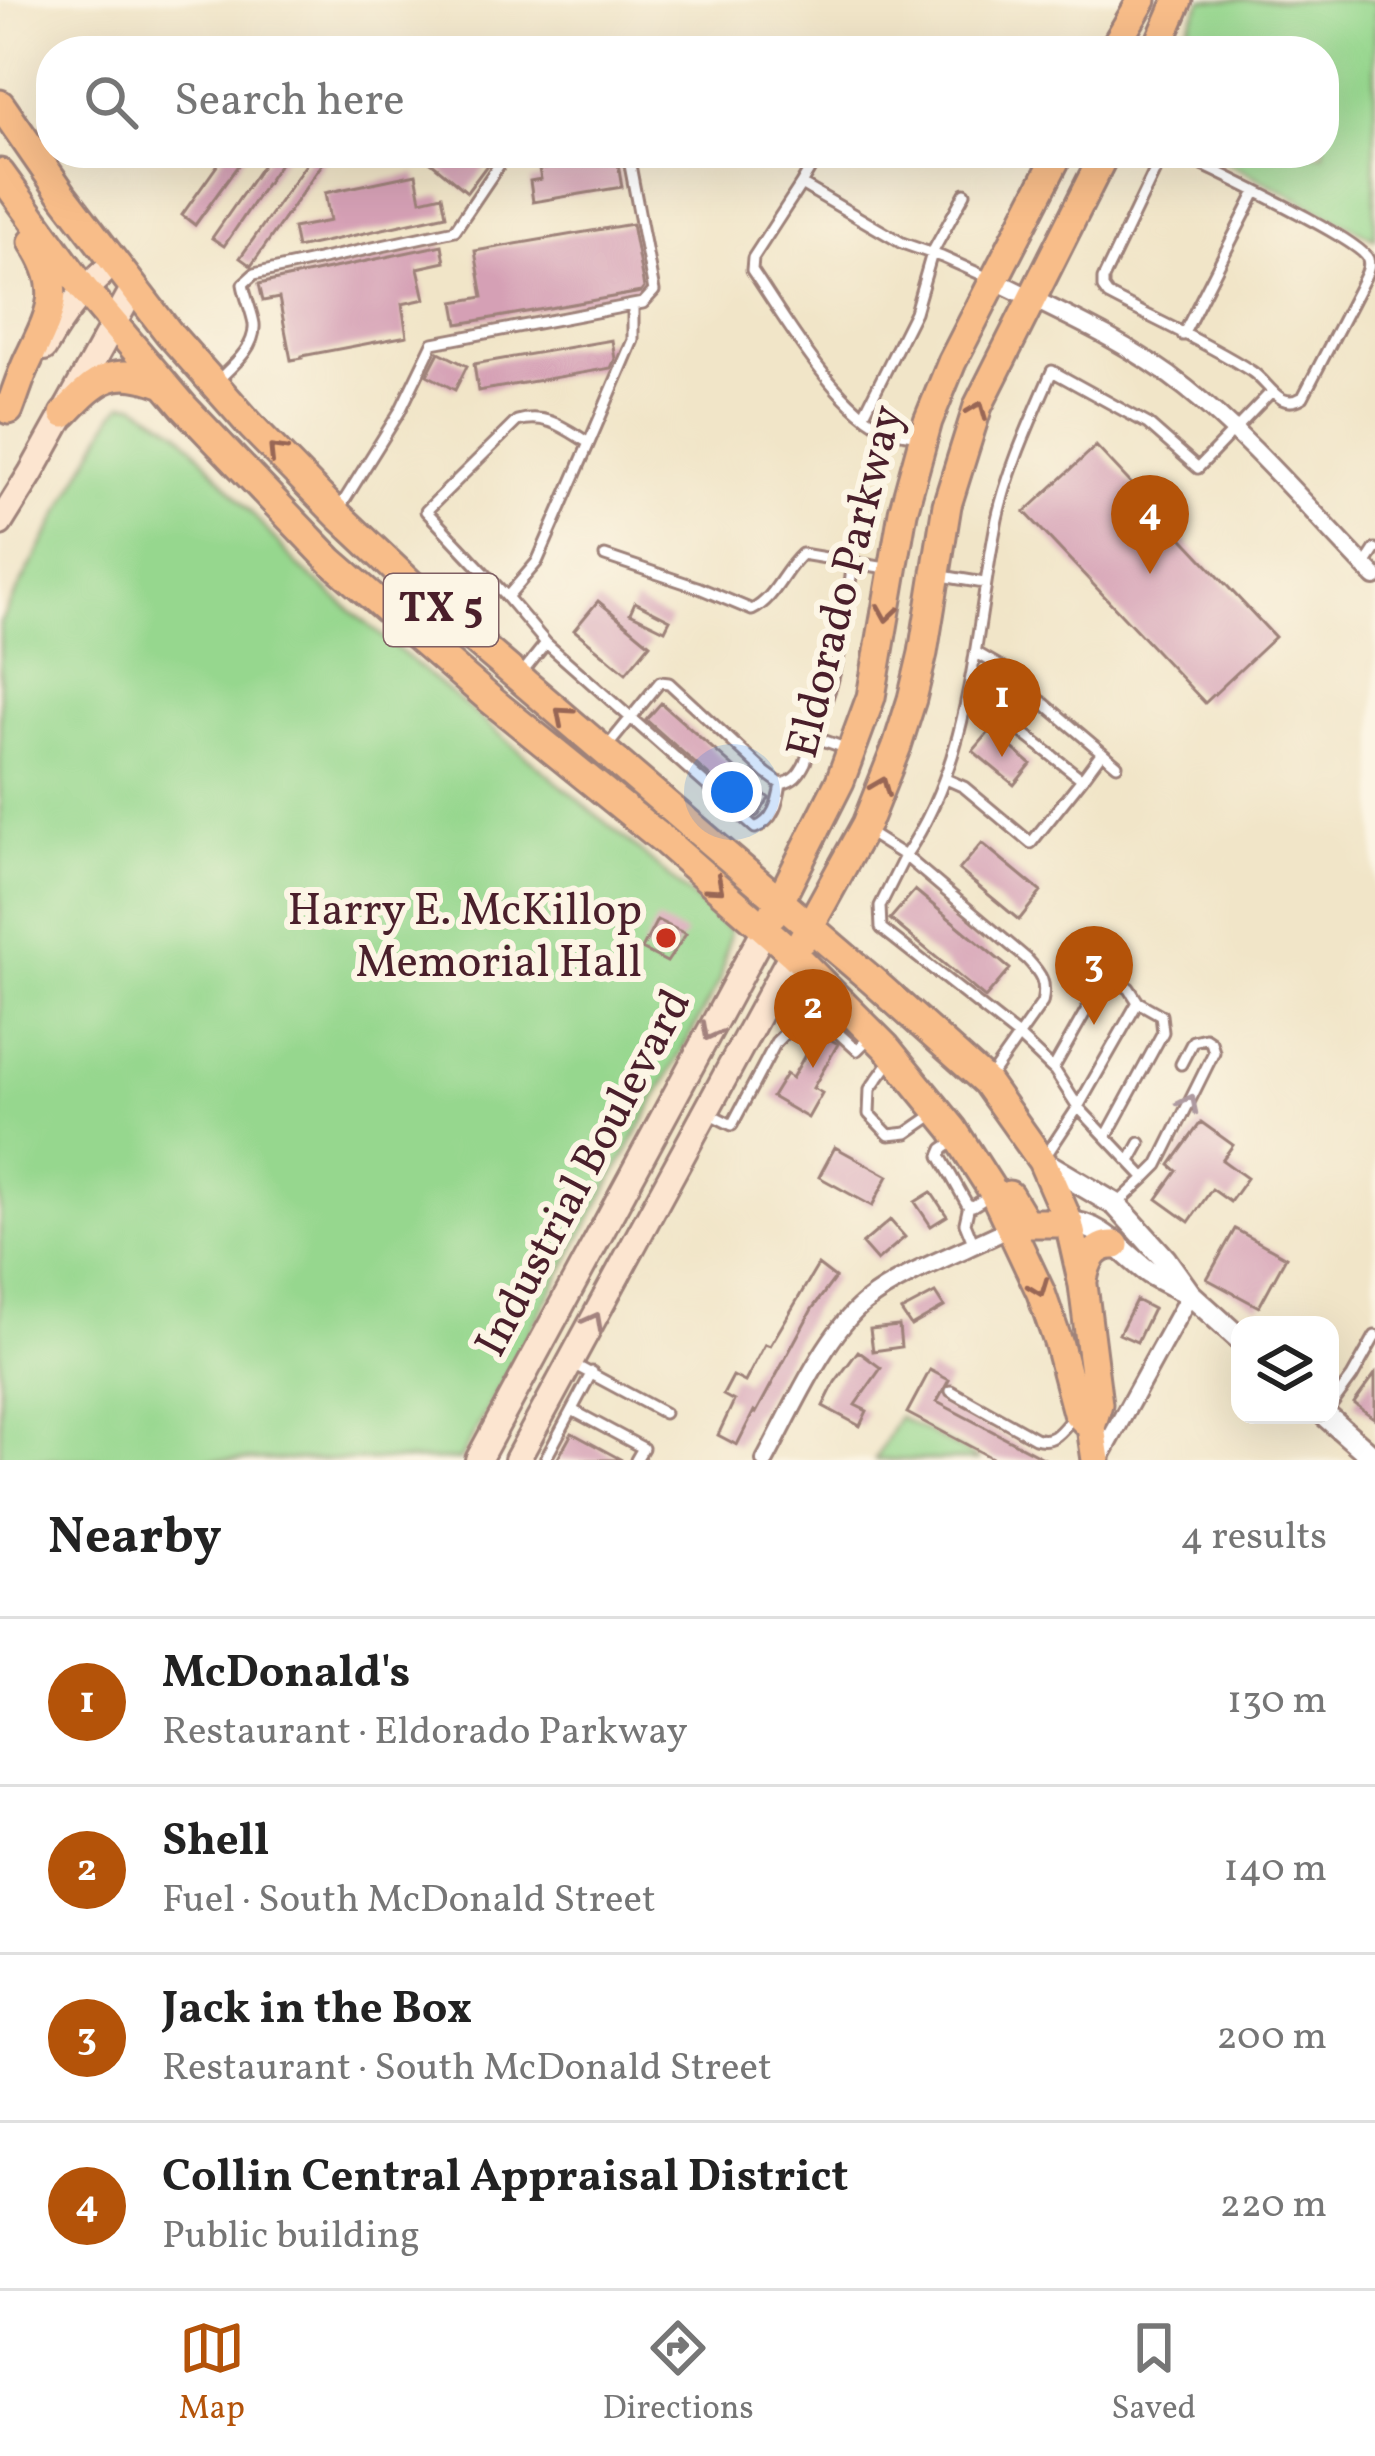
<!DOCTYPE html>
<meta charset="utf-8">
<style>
:root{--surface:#fff;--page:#f2f2f2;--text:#222;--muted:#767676;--line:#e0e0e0;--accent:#b45309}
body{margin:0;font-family:Vollkorn,serif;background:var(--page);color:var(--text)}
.controls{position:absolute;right:36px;bottom:36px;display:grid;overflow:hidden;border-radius:24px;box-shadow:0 12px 48px #0002}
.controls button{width:108px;height:108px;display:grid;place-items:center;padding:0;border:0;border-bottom:3px solid var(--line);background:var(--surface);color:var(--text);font:60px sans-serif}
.you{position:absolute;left:732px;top:792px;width:42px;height:42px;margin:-30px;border:9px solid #fff;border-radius:50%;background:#1a73e8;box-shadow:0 0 0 18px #1a73e833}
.badge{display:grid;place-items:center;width:78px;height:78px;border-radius:50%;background:var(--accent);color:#fff;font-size:39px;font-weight:700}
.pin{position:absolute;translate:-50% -99px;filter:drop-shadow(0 3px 6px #0008)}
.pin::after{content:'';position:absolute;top:63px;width:42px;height:36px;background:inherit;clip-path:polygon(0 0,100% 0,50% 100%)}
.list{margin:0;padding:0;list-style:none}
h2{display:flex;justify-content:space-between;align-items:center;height:156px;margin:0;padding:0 48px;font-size:51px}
h2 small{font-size:39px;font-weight:400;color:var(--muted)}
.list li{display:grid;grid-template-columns:78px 1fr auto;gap:36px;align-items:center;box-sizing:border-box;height:168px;padding:0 48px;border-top:3px solid var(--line)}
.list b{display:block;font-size:45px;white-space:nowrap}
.list p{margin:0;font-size:39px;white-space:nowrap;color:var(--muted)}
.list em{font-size:39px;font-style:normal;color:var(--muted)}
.icon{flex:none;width:66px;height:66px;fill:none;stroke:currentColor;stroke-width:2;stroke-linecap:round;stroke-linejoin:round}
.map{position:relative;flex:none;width:1375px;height:1460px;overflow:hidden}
.search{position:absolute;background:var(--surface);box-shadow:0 12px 48px #0002;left:36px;right:36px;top:36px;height:132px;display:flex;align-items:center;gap:30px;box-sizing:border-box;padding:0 42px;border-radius:48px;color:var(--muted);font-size:45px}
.sheet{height:828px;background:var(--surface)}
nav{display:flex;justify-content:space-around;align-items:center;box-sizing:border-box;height:168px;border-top:3px solid var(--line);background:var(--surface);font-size:33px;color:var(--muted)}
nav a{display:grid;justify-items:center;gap:6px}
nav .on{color:var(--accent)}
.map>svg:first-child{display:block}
.green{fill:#96d78e;stroke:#707b5c;stroke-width:3}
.building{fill:#d5a0b5}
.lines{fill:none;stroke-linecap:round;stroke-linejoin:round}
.service-casing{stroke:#9e827a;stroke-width:15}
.minor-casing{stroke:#9e827a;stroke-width:22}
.tertiary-casing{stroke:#9e827a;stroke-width:27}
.secondary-casing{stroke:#9e827a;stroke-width:30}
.primary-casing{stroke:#9e827a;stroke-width:33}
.service{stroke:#fff;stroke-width:9}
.minor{stroke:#fff;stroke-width:16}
.tertiary{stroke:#fff;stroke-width:21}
.secondary{stroke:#fce5d0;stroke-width:24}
.primary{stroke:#f8bd89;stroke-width:27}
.oneway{stroke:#986655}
.oneway2{stroke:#a3827e}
.oneway3{stroke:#ae9aa0}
.poi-dot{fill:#c8321e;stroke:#fcf5e5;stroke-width:4.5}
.labels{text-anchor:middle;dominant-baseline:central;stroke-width:12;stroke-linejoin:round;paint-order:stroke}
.shield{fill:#fcf5e5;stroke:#7f5f63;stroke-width:3}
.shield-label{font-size:42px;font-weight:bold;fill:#4a1f2b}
.street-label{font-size:45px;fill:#4a1f2b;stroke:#fcf5e5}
.poi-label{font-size:45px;fill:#4a1f2b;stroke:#fcf5e5;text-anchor:end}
</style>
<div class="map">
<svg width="1375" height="1460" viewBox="0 0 1375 1460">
<rect width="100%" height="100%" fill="#fcf5e5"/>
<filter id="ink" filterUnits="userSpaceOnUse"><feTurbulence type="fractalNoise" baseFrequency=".00833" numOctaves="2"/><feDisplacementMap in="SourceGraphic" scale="24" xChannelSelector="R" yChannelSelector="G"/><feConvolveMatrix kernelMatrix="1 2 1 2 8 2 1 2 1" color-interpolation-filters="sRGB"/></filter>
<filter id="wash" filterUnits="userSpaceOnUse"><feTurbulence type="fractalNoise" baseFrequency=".004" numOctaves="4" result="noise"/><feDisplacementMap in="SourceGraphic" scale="48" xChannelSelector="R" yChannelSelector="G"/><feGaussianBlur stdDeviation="2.7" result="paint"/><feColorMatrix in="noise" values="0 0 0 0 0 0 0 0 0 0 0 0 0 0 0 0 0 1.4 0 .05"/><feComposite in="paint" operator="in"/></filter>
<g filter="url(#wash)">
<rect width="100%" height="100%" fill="#f1e5c8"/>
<path class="green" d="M1202,0H1375V239L1210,153H1324V51H1176Z
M123,404H135L180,432L300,568L641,852L730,931L720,980L460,1460H0V623L113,415Z
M899,1416L903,1419L980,1460H875Z"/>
<g id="blocks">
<path class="building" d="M226,153H247L195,225L182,215Z
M271,153H287L224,246L212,238Z
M314,153L325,160L251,266L240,258Z
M420,153H496L467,192Z
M566,153H608L610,164L618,163L622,187L533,202L530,181L541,179L539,169L546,168L544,157Z
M416,174L421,200L442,195L446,215L297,248L293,228L330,221L325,193Z
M632,224L644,288L641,292L458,324L454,302L483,297L475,251Z
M442,245L445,262L418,268L425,299L402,304L407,336L302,356V358L291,360L279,298L263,301L259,284Z
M612,340L615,359L611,368L478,391L474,364Z
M439,352L467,366L455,390L427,375Z
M1096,446L1275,637L1205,703L1025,512Z
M598,601L650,644L626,673L574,630Z
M635,602L670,620L665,630L630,613Z
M661,703L769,798L759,815L756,817L646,720Z
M991,730L1031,764L1014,785L973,751Z
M982,843L1041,892L1019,920L959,870Z
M915,890L1010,969L985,998L890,919Z
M657,920L686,934L667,962L642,949Z
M818,1032L838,1044L813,1088L822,1093L808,1118L772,1097L786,1074L792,1078Z
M1201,1122L1233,1145L1222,1160L1247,1178L1230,1202L1212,1189L1189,1222L1157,1199L1177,1171L1170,1165Z
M835,1147L888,1176L872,1206L819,1177Z
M931,1192L947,1216L931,1226L915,1202Z
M890,1220L905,1237L877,1261L862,1244Z
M1235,1229L1286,1257L1259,1307L1207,1279Z
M818,1265L835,1278L812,1309L756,1413L754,1411L737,1445L718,1435L734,1401L723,1395L733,1376L745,1382L765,1344L770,1346Z
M935,1293L944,1307L911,1326L901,1311Z
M1136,1300L1153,1309L1137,1342L1119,1334Z
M899,1326L901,1347L873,1351L870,1329Z
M858,1351L881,1368L855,1405L867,1411L860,1426L823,1406L835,1382Z
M930,1370L949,1380L937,1402L1047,1460H996L907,1413Z
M1375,1374V1419L1354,1403Z
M572,1433L622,1460H557Z"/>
</g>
</g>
<g filter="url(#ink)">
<use href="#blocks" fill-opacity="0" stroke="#9e827a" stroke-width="3"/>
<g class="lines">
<g class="service-casing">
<path id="service" d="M1133,153L1157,166
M1179,157L1191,159C1218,173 1360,239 1368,259C1371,269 1364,278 1360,287L1303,397C1279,412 1269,382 1251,371C1206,342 1155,320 1108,295L1103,288V279L1157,166Z
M801,184L819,153
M1183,335L1256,192
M216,382C231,367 256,348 254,324C252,311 245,297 243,284L254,274L455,230L507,153
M864,414L915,312L932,253L965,193
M917,436C908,434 897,433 889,430C838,412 782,314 752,270L753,258L801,184L902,243L942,257L989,278
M339,509L400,411L433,343L643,303L654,291L630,165L623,153
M605,556L697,587L752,610C775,599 783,571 802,554L892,569
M1364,566L1375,549
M942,576L984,583
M507,597L537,562L589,443L633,340V305
M546,643L507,597L426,511L517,421C547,413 564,428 589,443
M975,652L1001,667L1117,765
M522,673L546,643L755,828C774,821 778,802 781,784
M814,737L848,749
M607,747L660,682L669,683L766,773L781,784C794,781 799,775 805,763L832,683L841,647L853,562
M946,779L964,787L1031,843L1082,779L969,691
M1082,779L1102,752
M867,832L905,856L880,906L881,928L1018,1036L1055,1071L1078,1107L1045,1157
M811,1008L857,1050L870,1037
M891,1060L870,1089L869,1114L889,1135L907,1133L933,1115
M1053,1069L1096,993L1108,979L1129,988L1138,1002
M989,1078L1042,1003C1047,982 1041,974 1027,959L905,856C973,757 974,633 997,519C1008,469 1032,418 1052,371L1148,424L1198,468L1272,391
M706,1112L732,1125L776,1042L826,992
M1107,1135L1163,1032L1161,1015L1138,1002L1078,1107L1145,1178L1116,1205
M956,1140L943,1149L940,1156L967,1204L973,1206L989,1196
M1130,1161L1140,1143
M1145,1178L1158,1165L1214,1052L1211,1042L1205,1038L1193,1041L1181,1064
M969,1205L965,1223L974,1245
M571,1363L664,1413
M951,1391L1035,1438C1054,1444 1061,1431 1073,1417
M1330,1407L1352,1377L1375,1336
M572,1410L643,1448L636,1460
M545,1460L592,1372"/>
</g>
<g class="minor-casing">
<path id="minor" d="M994,280C1059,312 1130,343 1186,388C1255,443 1313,514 1375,577
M765,1460C789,1416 825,1334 864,1303C903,1272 967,1250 1012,1227
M1099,1460L1190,1294"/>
</g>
<g class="tertiary-casing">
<path id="tertiary" d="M1042,1161L1116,1205L1165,1259L1190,1294L1240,1339
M1069,1223C1101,1222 1125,1256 1150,1273C1161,1280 1173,1285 1184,1291
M1325,1415L1375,1459"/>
</g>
<g class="secondary-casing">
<path id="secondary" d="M44,348C65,311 82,290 115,262
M0,523L31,473L134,287
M478,1460L765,929
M517,1460L792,953"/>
</g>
<g class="primary-casing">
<path id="primary" d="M1112,51L1142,0
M1156,51L1178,0
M0,104L63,195L168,332L252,427L339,516L429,601L872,980L986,1082L1042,1161L1069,1223L1083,1285L1098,1404L1091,1427L1096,1460
M0,173L84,289L184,407L331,561L491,700L666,842L792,953L886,1047L953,1129L994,1193L1041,1293L1059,1345L1077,1413L1091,1427
M9,410C16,392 21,374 30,356C52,310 64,289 33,242
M64,414C99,377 113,365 164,384
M773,914L840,781L871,697L903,512L928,421L952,362L1059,153
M802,940L866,824L897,746L912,699L923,653L947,505L978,406L1105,153
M1009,1195L1024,1220L1028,1223H1069
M1083,1281C1086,1262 1094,1244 1115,1245"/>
</g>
<use href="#service" class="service"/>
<use href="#minor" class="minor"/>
<use href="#tertiary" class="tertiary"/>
<use href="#secondary" class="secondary"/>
<use href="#primary" class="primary"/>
</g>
<defs><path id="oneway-chevron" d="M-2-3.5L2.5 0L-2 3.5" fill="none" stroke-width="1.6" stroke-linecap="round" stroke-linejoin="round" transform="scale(3)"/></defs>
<g class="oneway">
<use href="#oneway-chevron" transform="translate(978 410) rotate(-68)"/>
<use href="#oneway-chevron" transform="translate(276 452) rotate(-134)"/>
<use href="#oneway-chevron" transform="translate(887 613) rotate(99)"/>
<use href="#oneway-chevron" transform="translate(563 715) rotate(-139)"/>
<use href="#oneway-chevron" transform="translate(881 786) rotate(-68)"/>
<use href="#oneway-chevron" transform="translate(716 886) rotate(41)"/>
<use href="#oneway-chevron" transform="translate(1039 1288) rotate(69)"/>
</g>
<g class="oneway2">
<use href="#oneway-chevron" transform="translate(710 1032) rotate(118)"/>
<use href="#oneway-chevron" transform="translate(594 1321) rotate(-62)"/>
</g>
<use class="oneway3" href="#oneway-chevron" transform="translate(1189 1103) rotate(-64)"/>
</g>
<circle class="poi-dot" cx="666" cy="938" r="12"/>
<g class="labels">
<rect class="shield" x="384" y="574" width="114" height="72" rx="9"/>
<g class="shield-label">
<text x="441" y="610">TX 5</text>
</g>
<g class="street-label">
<text transform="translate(847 582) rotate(-76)">Eldorado Parkway</text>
<text transform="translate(585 1174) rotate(-62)">Industrial Boulevard</text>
</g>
<g class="poi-label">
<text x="642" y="912">Harry E. McKillop<tspan x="642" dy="52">Memorial Hall</tspan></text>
</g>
</g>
</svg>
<div class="controls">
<button><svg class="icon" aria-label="layers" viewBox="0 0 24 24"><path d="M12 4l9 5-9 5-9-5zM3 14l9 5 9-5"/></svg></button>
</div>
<div class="you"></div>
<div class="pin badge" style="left:1002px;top:757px">1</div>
<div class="pin badge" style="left:813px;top:1068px">2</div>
<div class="pin badge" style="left:1094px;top:1025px">3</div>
<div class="pin badge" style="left:1150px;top:574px">4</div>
<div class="search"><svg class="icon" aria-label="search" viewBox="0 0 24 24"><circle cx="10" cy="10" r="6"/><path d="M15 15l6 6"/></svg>Search here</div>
</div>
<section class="sheet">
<h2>Nearby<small>4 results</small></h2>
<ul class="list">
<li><span class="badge">1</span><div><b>McDonald's</b><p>Restaurant · Eldorado Parkway</p></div><em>130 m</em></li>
<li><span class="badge">2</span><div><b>Shell</b><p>Fuel · South McDonald Street</p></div><em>140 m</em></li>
<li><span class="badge">3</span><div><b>Jack in the Box</b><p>Restaurant · South McDonald Street</p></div><em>200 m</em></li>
<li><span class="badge">4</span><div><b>Collin Central Appraisal District</b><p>Public building</p></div><em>220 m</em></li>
</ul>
</section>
<nav>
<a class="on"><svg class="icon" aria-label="map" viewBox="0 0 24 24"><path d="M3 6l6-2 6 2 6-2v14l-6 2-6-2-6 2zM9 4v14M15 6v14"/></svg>Map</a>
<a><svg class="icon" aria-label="directions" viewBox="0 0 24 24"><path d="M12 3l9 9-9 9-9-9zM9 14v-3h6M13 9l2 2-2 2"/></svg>Directions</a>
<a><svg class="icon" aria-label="saved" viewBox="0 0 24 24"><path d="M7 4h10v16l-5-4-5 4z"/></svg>Saved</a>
</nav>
